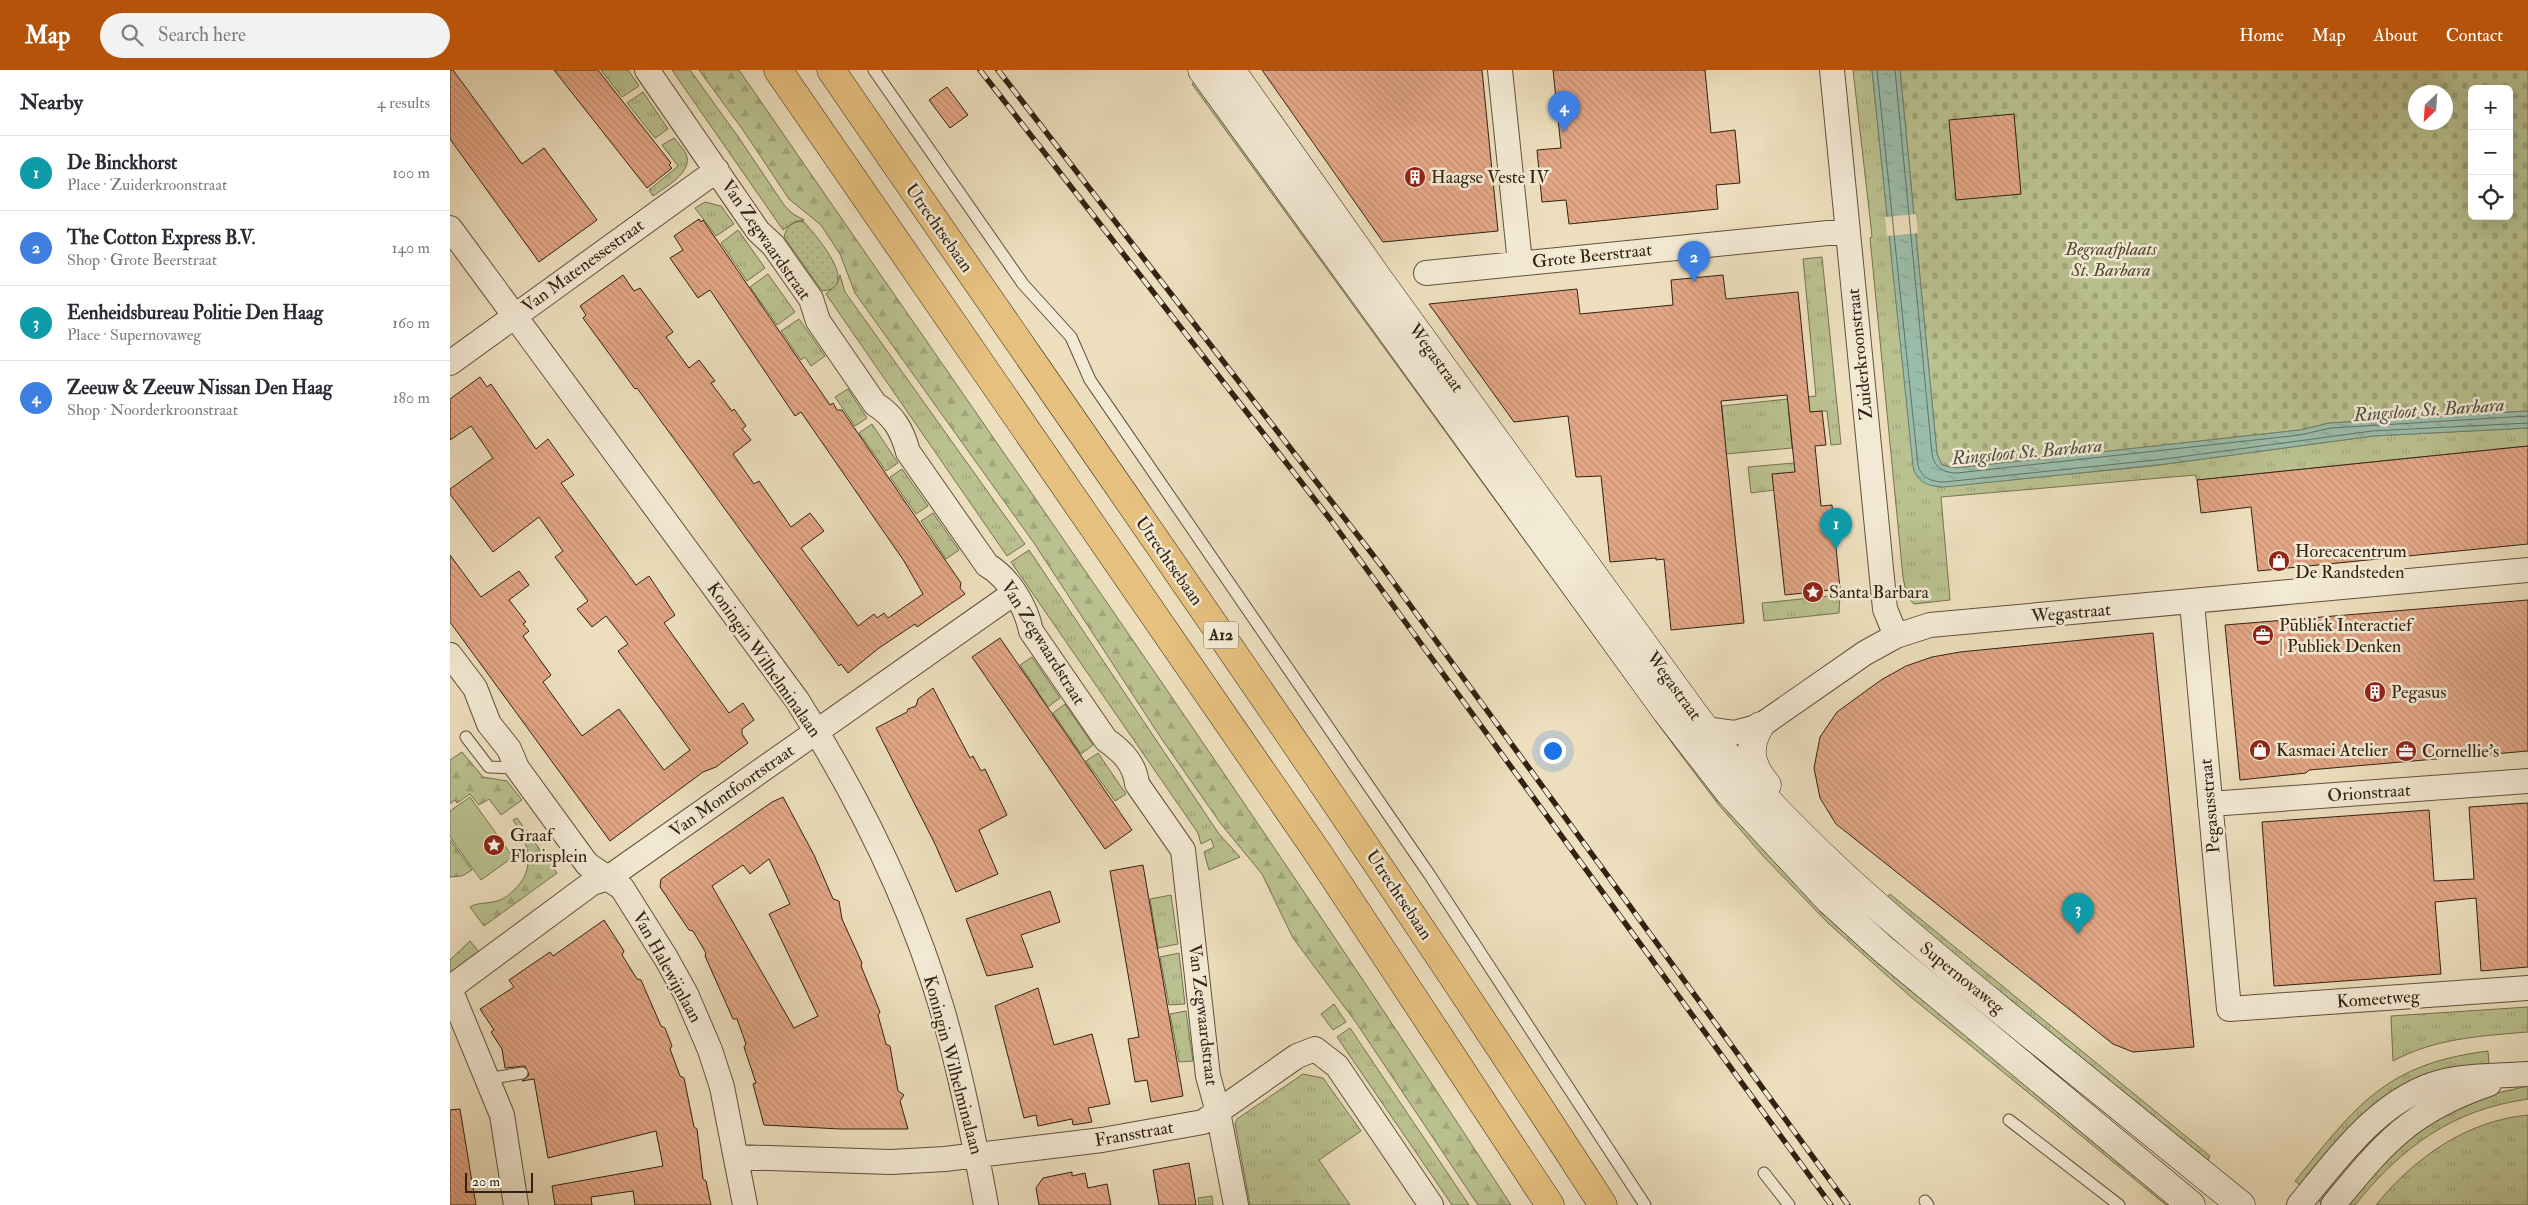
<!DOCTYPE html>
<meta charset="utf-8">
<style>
:root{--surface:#fff;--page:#f2f2f3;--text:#2b2b33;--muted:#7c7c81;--line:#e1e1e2;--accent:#b45309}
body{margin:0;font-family:"IM FELL Double Pica",serif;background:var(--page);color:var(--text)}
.controls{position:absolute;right:15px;top:15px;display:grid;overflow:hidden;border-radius:8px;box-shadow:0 5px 20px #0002}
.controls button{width:45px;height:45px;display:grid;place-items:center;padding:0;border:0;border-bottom:1px solid var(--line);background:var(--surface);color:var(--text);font:25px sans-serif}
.compass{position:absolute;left:1958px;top:15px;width:45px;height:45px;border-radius:50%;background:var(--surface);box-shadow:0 5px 20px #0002;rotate:205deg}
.scale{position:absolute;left:15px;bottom:12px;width:68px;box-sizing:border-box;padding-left:5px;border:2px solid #322211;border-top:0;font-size:14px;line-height:18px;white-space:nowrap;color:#322211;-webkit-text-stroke:4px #f3ead5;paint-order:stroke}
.you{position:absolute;left:1102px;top:680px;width:18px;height:18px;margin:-12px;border:4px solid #fff;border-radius:50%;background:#1a73e8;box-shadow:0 0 0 8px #1a73e833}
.badge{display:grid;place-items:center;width:32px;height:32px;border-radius:50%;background:var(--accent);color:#fff;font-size:16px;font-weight:700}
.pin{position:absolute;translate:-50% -41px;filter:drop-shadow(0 1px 2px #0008)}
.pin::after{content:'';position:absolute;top:26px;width:18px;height:15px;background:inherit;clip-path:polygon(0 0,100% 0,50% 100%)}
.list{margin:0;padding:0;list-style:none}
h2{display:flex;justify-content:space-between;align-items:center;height:65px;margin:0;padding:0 20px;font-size:21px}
h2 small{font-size:16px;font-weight:400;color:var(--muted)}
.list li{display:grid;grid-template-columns:32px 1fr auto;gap:15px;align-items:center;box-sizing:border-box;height:75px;padding:0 20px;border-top:1px solid var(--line)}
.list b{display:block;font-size:19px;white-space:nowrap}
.list p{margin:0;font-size:16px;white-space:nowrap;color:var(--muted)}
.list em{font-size:16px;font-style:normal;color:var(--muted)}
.icon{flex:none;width:28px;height:28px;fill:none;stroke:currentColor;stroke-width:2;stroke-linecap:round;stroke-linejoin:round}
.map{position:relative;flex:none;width:2078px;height:1135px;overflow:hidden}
header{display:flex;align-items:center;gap:30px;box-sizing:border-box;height:70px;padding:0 25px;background:var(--accent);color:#fff}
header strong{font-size:24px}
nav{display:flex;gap:28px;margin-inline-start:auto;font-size:18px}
.search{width:350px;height:45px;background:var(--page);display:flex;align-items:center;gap:12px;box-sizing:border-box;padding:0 18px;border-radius:28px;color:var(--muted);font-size:19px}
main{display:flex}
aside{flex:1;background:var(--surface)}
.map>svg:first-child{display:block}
.grass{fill:url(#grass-tufts);stroke:#767250}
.forest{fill:url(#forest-firs);stroke:#767250}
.cemetery{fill:url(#cemetery-stones);stroke:#767250;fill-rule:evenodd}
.park{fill:url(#park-dots);stroke:#767250}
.pitch{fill:#bac190;stroke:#767250}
.water{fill:url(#water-ripples);stroke:#707f6d}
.pier{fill:#eddfbe}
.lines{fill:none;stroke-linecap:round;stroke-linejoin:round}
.shore{stroke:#66705e;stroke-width:1}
.building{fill:url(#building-back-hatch);stroke:#322211;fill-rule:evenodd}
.service-casing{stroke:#61513c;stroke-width:13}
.minor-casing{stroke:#61513c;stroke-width:26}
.secondary-casing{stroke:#322211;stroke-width:29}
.motorway-casing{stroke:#322211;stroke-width:29}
.service{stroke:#f3ead5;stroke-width:11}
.minor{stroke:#f3ead5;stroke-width:24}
.secondary{stroke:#f3ead5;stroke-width:28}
.motorway{stroke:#e6c07f;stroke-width:28}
.rail-casing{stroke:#322211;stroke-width:5.5}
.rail{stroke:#f3ead5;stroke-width:4;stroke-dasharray:11;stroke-linecap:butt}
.labels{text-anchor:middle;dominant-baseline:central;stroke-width:5;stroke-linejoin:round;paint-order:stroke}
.shield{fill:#f3ead5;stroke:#6c5e4c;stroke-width:1}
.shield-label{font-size:16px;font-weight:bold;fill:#322211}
.poi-label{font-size:18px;fill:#322211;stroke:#f3ead5;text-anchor:start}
.street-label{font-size:18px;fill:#322211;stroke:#f3ead5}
.park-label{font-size:18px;font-style:italic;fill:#544a31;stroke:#f3ead5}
.water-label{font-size:19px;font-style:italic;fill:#51503f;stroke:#f3ead5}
</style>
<header>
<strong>Map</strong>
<div class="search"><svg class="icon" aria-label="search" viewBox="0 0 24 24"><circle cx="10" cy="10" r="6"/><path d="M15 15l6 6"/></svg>Search here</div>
<nav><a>Home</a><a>Map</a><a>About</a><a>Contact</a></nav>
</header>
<main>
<aside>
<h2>Nearby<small>4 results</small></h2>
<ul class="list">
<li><span class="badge" style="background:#0f9aa8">1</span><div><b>De Binckhorst</b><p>Place · Zuiderkroonstraat</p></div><em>100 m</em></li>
<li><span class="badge" style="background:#3f7fe0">2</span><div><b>The Cotton Express B.V.</b><p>Shop · Grote Beerstraat</p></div><em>140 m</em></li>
<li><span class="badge" style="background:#0f9aa8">3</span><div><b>Eenheidsbureau Politie Den Haag</b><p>Place · Supernovaweg</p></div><em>160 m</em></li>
<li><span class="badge" style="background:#3f7fe0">4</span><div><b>Zeeuw &amp; Zeeuw Nissan Den Haag</b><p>Shop · Noorderkroonstraat</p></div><em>180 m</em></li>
</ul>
</aside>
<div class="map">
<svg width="2078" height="1135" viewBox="0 0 2078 1135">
<defs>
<pattern id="grass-tufts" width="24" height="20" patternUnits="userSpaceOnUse" patternTransform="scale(1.25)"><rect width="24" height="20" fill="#bac190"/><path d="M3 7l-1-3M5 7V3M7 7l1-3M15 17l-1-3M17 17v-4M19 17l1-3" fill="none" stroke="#a0a67b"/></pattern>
<pattern id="forest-firs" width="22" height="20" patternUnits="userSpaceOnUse" patternTransform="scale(1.25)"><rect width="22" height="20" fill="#bac190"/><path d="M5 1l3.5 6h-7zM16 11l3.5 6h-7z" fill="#a0a67b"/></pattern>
<pattern id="cemetery-stones" width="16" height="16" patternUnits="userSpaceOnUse" patternTransform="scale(1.25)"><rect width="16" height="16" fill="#bac190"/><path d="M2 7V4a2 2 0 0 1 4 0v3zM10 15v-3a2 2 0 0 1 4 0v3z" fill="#a0a67b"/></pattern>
<pattern id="park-dots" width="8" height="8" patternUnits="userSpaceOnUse" patternTransform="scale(1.25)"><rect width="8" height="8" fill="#bac190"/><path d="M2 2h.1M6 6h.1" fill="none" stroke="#a0a67b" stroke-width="1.8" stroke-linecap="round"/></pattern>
<pattern id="water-ripples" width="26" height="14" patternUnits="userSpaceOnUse" patternTransform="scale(1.25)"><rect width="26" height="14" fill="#9abdab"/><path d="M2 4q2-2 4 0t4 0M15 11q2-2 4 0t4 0" fill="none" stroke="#85a292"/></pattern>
<pattern id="building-back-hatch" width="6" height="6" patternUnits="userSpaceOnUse" patternTransform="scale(1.25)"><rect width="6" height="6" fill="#e3a786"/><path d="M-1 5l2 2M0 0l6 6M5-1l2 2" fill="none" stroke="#c38f73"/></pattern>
</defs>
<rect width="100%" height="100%" fill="#eddfbe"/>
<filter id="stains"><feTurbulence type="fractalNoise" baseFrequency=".004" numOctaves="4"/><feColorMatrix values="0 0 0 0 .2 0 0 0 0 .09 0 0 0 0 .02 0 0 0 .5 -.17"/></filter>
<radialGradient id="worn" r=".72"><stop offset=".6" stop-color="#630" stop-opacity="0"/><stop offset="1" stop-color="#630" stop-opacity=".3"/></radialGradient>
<path class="grass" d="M151,0H178L189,16L172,27Z
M222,0H240L289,68L334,135L343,144L354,150L344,152L333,160Z
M1403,0H1422L1464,401L1489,417L1701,396L1923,366L2078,358V376L1747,410L1745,405L1491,427L1500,530L1464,534L1457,527L1453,507L1420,168L1422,167L1420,148Z
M749,9L1259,709L1731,1135H1716L1461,927L1379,854L1314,787L1268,734L1225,677L742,14Z
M193,22L218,59L205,68L177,33Z
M224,68C228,73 233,78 236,84C244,102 214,118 203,126L199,120L228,96L212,75Z
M255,132L271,136L284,154L266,166L245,138Z
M288,160L315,198L297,211L271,173Z
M1372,187L1391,374L1381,375L1377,341H1372L1339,344L1342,378L1276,384L1272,336L1366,326L1353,189Z
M318,204L345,242L327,255L300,217Z
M390,205L395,222L575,474L557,486L376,224L387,214Z
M349,249L375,286L361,296L355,287L351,290L331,261Z
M398,319L417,348L405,356L385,327Z
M422,354L448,393L436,401L409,363Z
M1366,391L1324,420L1301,423L1298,397Z
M452,399L478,436L466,444L440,407Z
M483,443L509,480L496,489L471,451Z
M579,480L769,764L790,787L759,800L754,782L764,777L761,769L751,774L748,763L561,492Z
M1390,525L1389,543L1314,551L1312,533Z
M582,587L610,628L598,637L570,595Z
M615,634L643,675L631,684L603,643Z
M648,683L676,724L665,731L636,691Z
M1440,824L1760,1086L1755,1095L1436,829Z
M721,825L728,874L708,878L700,829Z
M729,883L735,934L719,935L710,887Z
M884,934L896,952L883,960L871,944Z
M2078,937V962C2031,966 1986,968 1943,991L1941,946Z
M736,941L743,991L729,992L720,944Z
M900,958L1019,1135H1002L887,967Z
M2038,981L2039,994L1925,1035L1905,1053L1851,1116L1845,1111C1907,1035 1935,994 2038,981Z
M853,1004L873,1008L911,1061L869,1090L900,1135H800L785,1054L787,1049Z
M2078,1016V1029C2002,1040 1953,1076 1905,1135H1895L1923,1101L1970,1057L2038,1025Z
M2078,1045V1135H1926C1964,1088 2016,1051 2078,1045Z
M1937,1055L1942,1056L1873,1135L1868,1130L1921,1068Z
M762,1126L763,1135H749L748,1128Z"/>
<path class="forest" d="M249,0H289C549,377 812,751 1061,1135H1028L905,951L843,868L812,804L771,754L711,668L584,473L405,223L390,184L371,155L339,129L293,60Z
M12,682L33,707L57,711L72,730L51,745L39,729L29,735L20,724L7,733L5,730L0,734V690Z
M67,748L107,803L34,856L20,837C28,832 37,834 47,831C52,830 59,825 63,821C87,800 79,773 63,750Z
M0,770L22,800L12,806L0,807Z
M20,871L30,883L0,904V890Z"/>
<path class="cemetery" d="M1450,0H2078V341L1880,353L1850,360L1506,398L1492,395L1487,384ZM2022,19H2059V146H2022ZM1966,22H1996V52H1966Z"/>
<path class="park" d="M353,151C364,163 413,218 372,221L334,167C337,156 342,152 353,151Z"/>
<path class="pitch" d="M20,727L63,787L31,810L0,767V741Z"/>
<path class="water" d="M1422,0H1450L1487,384L1492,395L1506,398L1850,360L1880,353L2078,341V358L1923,366L1716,394L1494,417C1479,417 1466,412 1463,396Z"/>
<path class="pier" d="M1466,144L1468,163L1437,166L1435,147Z"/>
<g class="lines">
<path class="shore" d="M1427,0L1468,395C1471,408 1482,412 1494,412L1715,389L1922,361L2078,353
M1445,0L1482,384C1484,398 1494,403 1507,403L1850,365L1881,358L2078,346"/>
</g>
<path class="building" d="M0,0H3L72,94L94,78L147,150L89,192L0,69Z
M104,0H148L221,93L219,95L222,98L197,118Z
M812,0H1032L1048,161L933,172Z
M1103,0H1255L1261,63L1285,60L1290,113L1266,115L1268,139L1119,154L1116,130L1092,132L1087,80L1111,78Z
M497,17L518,45L500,58L479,30Z
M1564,44L1571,124L1506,130L1499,50Z
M249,149L251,152L253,150L380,335L383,333L387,340H392L511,513L510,518L515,524L467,557L465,554L429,578L398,603L391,594L389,596L187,318L185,319L133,248L136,245L130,236L173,205L184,221L190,218L223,262L216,267L239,298L249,290L265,311L261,313L282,341L284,339L296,356L292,359L301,370L283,384L304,414L309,411L341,457L360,443L374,461L351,478L408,556L424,544L427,548L434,543L438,548L473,524L454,491L351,342L345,346L260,220L248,228L220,188L233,180L224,166Z
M1273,205L1276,229L1348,222L1360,342L1372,341L1376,375L1365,376L1371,436L1382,435L1390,519L1335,525L1322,404L1345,402L1337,325L1271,331L1294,553L1221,560L1214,489L1206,490V488L1160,492L1151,406L1126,407L1118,346L1064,352L979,234L1127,219L1130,244L1223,235L1221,210Z
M30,307L37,317L41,314L86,379L98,369L124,405L111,413L186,515L199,506L225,545L214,553L279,643L293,633L304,650L292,659V664L298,673L266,697L253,702L160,771L0,552V485L31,527L69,501L79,515L59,530L76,552L73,554L79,561L73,566L101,605L93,612L132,666L169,639L214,700L240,680L168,581L178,574L156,546L142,557L127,539L138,531L105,487L113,481L89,447L43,482L0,424V419L43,388L21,356L0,370V329Z
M2078,376V474L1808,501L1801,437L1751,443L1747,410Z
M2078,530V681L1859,700L1856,703L1790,710L1775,555Z
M1703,563L1744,977L1683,982L1663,974L1386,754L1370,728L1364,698L1370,667L1387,642L1431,610L1456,596L1482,587L1510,582Z
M550,568L682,760L655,779L522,587Z
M483,618L520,688L523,686L531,701L535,699L557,745L529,760L548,804L506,822L485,774L426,658L457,642L458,639L466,636L468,629Z
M333,727L364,785L383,829L389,831L392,849L412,893L411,896L430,942L428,945L436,974L440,976L448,1021L454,1025L450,1031L458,1059H390L314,1055L303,1014L306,1013L294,977L296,974L287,949H283L255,886L256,883L243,861L239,860L210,817L211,809L322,732ZM319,789L340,834L319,844L368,946L344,958L262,816L293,795L300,804Z
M2078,733V897L2031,901L2026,828L1985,832L1991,904L1824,916L1812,752L1979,740L1984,811L2024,809L2019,737Z
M693,795L733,1026L701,1032L697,1010L685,1012L678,969L689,967L660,801Z
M600,821L610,852L571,865L583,897L537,906L516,849Z
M154,850L174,881L172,885L187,909L191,910L211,956L215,958L222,976L220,979L230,1006L234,1008L244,1057L247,1059L253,1109L256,1111L261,1135H185L183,1121L141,1127L142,1135H105L102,1116L213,1096L206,1061L98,1088L84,1009L72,1011L79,1005L75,996L55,998L52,979L41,962L44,960L30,939L64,917L59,910L100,882L103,886Z
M588,918L604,975L642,964L660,1034L638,1038L642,1052L623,1055L622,1049L588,1056L586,1045L574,1048L545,936Z
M10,1039L21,1106L26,1135H0V1040Z
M739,1093L746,1135H709L703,1100Z
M622,1102V1106L635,1103L638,1118L657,1114L661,1135H589L586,1118L593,1108Z"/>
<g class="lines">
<g class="service-casing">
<path id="service" d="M424,0L573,214L621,267L640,310L979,804L1195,1135
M16,667L39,697L67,698
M37,1009L72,1003
M1559,1050L1669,1135
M1314,1103L1339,1135
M1475,1131L1478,1135"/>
</g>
<g class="minor-casing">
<path id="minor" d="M197,0L308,161L323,175L361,229L368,251L425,334C444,346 452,360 458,382L537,495C559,508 576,536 581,561L656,670C672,681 685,694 687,714L733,780L758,1006L768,1042L786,1135
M1050,0L1070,193
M1382,0L1435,539L1446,566
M0,158L347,630C407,725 460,830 492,939C511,1003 524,1069 536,1135
M976,203L1398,161
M0,293L267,100
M1742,533L1779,939L2078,918
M0,585L25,618L39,654L59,679L67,698L137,794L172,818L216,888L236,924L260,980L272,1017L295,1135
M1255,659L1284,663L1310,656L1415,583L1446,566L1480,555L2078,500
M1760,734L2078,711
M0,918L142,813L158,808L564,523
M0,919L52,1045L66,1135
M286,1087L441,1092L495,1089L652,1070L753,1052L847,986L865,979L887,996L981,1135
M1849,1135C1888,1088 1931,1026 1995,1011C2021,1005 2051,1006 2078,1004
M1883,1135C1934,1073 1960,1041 2039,1014"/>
</g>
<g class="secondary-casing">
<path id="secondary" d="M752,0L1216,641L1279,722L1379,830L1433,879L1741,1135
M781,0L928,208L1244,644C1330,758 1443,852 1553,942C1632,1006 1712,1071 1791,1135
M1310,656C1296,679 1301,696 1317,715"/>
</g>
<g class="motorway-casing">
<path id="motorway" d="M328,0L868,783L1100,1135
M381,0C640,377 905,751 1153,1135"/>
</g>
<use href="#service" class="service"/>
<use href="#minor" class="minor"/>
<use href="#secondary" class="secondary"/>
<use href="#motorway" class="motorway"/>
<g class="rail-casing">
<path id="rail" d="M530,0L880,449L1381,1135
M548,0L933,498L1398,1135"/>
</g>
<use href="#rail" class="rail"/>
</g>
<defs>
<g id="building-disc" transform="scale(1.125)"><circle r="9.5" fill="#8f2418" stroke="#f3ead5"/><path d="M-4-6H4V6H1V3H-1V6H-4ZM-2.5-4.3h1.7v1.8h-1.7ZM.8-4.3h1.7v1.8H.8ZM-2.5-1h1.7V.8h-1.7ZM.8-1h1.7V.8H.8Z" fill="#fff"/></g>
<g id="shop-disc" transform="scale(1.125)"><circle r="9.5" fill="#8f2418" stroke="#f3ead5"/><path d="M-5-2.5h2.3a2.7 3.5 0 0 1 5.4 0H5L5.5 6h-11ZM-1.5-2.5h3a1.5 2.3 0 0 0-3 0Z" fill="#fff"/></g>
<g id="sight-disc" transform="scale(1.125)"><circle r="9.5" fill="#8f2418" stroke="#f3ead5"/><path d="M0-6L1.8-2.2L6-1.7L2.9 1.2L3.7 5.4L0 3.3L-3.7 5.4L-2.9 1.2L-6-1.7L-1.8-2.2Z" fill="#fff"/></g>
<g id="office-disc" transform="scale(1.125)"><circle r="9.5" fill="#8f2418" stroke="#f3ead5"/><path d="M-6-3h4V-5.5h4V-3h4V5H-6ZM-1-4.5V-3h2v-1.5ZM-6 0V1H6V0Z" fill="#fff"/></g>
</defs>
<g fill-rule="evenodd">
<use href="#building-disc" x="965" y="107"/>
<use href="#shop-disc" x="1829" y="491"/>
<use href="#sight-disc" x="1363" y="522"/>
<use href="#office-disc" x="1813" y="565"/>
<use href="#building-disc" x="1925" y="622"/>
<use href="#shop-disc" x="1810" y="680"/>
<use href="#office-disc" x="1956" y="681"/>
<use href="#sight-disc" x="44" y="775"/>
</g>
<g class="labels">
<rect class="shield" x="753.5" y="551.5" width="35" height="27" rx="4"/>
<g class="shield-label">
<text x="771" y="565">A12</text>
</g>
<g class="poi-label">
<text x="981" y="107">Haagse Veste IV</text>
<text x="1845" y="481">Horecacentrum<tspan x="1845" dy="21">De Randsteden</tspan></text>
<text x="1379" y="522">Santa Barbara</text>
<text x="1829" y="555">Publiek Interactief<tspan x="1829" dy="21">| Publiek Denken</tspan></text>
<text x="1941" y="622">Pegasus</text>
<text x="1826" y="680">Kasmaei Atelier</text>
<text x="1972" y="681">Cornellie's</text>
<text x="60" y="765">Graaf<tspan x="60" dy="21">Florisplein</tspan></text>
</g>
<g class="street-label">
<text transform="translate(489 158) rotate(55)">Utrechtsebaan</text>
<text transform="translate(316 170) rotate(55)">Van Zegwaardstraat</text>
<text transform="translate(1142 186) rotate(-6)">Grote Beerstraat</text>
<text transform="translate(133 196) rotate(-36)">Van Matenessestraat</text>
<text transform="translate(1410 284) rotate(-96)">Zuiderkroonstraat</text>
<text transform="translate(986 288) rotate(54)">Wegastraat</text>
<text transform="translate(719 491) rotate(55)">Utrechtsebaan</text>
<text transform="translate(1621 543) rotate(-5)">Wegastraat</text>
<text transform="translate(593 573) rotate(58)">Van Zegwaardstraat</text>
<text transform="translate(314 590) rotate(55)">Koningin Wilhelminalaan</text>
<text transform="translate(1224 616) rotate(54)">Wegastraat</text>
<text transform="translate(282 721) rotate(-35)">Van Montfoortstraat</text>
<text transform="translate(1919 723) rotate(-4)">Orionstraat</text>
<text transform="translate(1760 736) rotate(-95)">Pegasusstraat</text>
<text transform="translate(949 825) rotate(56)">Utrechtsebaan</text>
<text transform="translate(217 897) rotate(61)">Van Halewijnlaan</text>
<text transform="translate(1512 908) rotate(39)">Supernovaweg</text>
<text transform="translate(1928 929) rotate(-4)">Komeetweg</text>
<text transform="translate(753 945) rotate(83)">Van Zegwaardstraat</text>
<text transform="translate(503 995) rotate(75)">Koningin Wilhelminalaan</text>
<text transform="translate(684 1064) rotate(-10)">Fransstraat</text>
</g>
<g class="park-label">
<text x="1661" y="179">Begraafplaats<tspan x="1661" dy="21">St. Barbara</tspan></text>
</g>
<g class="water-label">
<text transform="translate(1979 340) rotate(-4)">Ringsloot St. Barbara</text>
<text transform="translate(1577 382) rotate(-5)">Ringsloot St. Barbara</text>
</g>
</g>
<rect width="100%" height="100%" filter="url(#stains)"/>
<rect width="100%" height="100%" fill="url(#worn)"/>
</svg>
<div class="controls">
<button>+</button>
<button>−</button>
<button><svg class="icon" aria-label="locate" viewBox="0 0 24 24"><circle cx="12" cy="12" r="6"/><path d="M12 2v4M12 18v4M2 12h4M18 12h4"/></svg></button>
</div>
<svg class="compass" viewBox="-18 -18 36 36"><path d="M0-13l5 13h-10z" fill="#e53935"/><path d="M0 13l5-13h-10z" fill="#7c7c81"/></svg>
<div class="scale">20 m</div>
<div class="you"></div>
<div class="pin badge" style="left:1386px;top:479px;background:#0f9aa8">1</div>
<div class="pin badge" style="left:1244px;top:212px;background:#3f7fe0">2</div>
<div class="pin badge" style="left:1628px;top:864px;background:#0f9aa8">3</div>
<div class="pin badge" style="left:1114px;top:62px;background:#3f7fe0">4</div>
</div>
</main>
